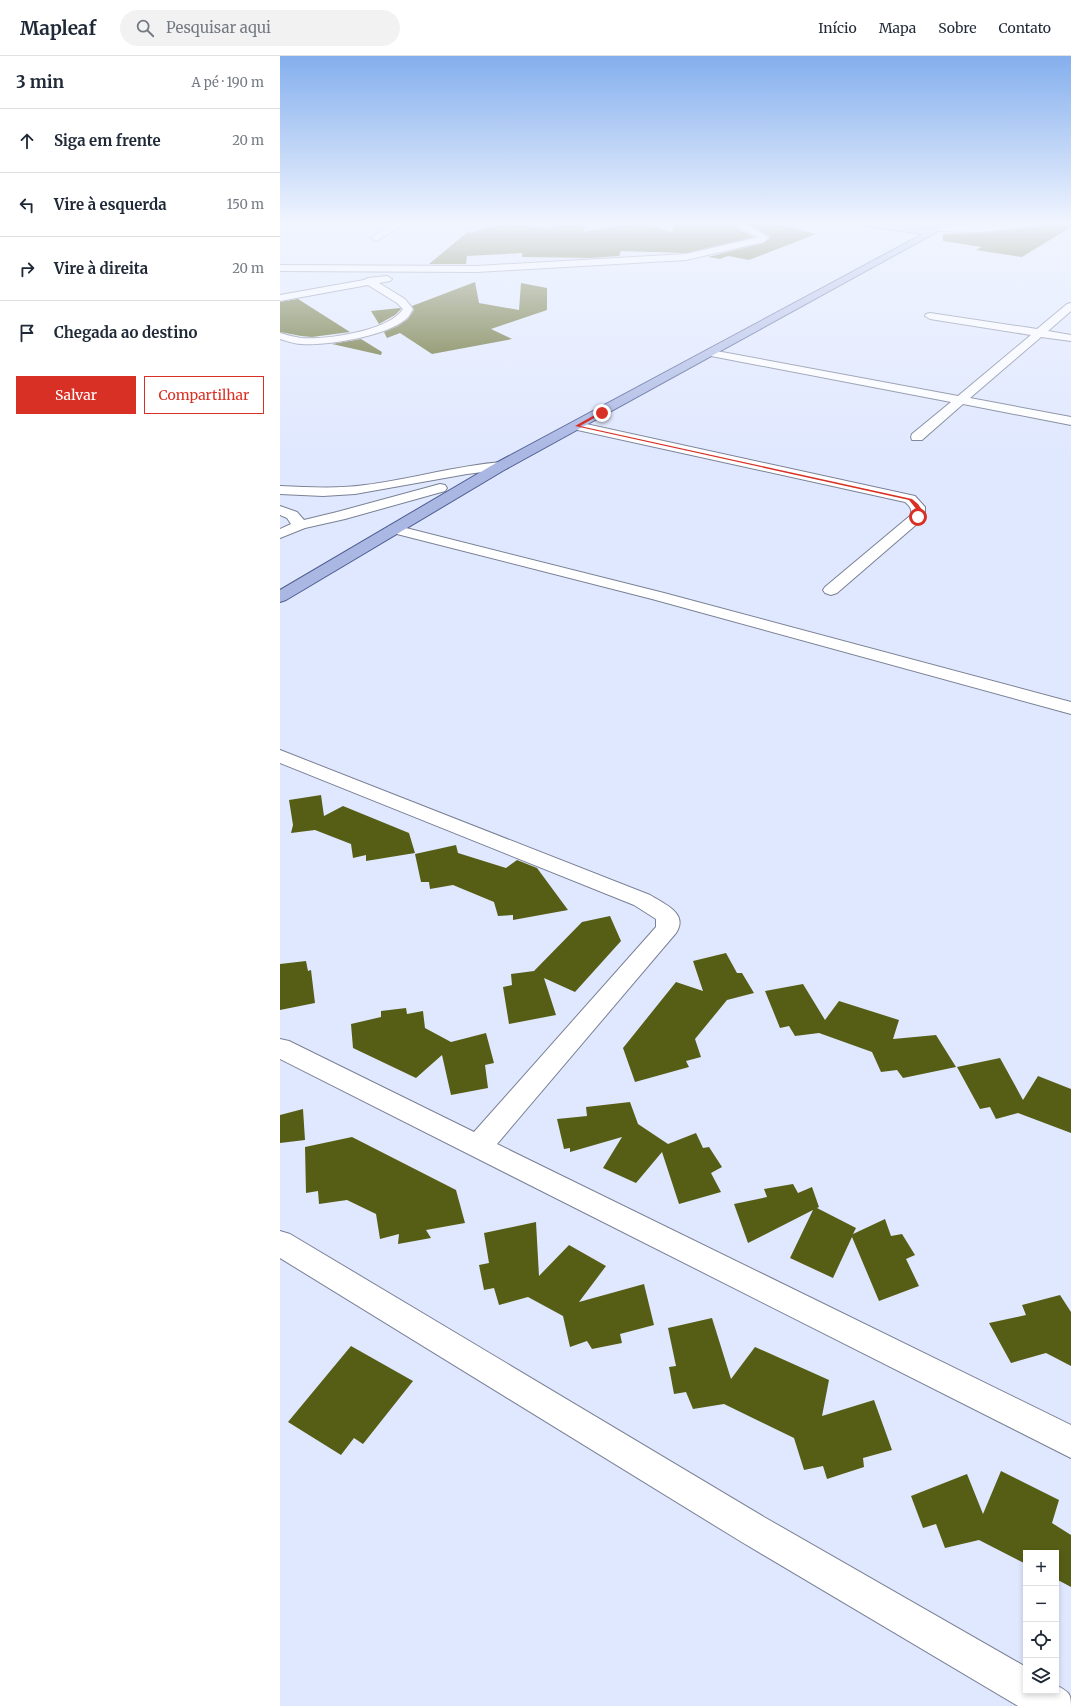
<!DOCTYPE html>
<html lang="pt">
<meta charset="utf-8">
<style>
:root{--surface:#fff;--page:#f2f2f3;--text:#1f2937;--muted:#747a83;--line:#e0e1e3;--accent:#d93025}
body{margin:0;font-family:Merriweather,serif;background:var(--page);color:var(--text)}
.controls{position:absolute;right:12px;bottom:12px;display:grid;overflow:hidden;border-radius:0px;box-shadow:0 2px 6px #0003}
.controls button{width:36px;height:36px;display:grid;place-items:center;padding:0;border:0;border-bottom:1px solid var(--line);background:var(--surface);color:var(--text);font:20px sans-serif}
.stop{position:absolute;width:12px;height:12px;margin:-9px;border:3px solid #d93025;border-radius:50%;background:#fff}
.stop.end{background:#d93025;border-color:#fff;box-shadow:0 1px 4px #0008}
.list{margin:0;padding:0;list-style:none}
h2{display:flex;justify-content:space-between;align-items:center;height:52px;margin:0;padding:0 16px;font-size:17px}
h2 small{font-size:13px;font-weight:400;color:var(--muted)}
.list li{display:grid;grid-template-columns:26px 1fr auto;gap:12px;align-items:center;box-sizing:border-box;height:64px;padding:0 16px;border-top:1px solid var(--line)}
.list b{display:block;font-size:15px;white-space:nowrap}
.list em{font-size:13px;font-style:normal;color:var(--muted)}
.actions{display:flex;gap:8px;padding:12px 16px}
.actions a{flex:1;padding:9px 0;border:1px solid var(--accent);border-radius:0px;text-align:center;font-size:14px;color:var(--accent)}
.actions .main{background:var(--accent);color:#fff}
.icon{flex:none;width:22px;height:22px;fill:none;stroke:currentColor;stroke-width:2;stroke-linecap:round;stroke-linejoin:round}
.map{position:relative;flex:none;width:791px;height:1650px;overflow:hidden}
header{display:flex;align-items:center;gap:24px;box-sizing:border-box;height:56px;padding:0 20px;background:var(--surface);border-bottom:1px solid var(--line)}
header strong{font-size:19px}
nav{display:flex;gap:22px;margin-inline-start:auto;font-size:14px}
.search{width:280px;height:36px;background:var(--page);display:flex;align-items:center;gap:10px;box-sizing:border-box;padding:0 14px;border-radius:22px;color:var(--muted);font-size:15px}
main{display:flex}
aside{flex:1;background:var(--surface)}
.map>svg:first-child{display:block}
.building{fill:#565e15}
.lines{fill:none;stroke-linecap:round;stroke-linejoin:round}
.minor-casing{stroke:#7a8195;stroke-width:2}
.major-casing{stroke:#4d5c8e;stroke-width:2}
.minor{fill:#fff;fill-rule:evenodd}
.major{fill:#aab7e3;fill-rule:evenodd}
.route{fill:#d93025}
</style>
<header>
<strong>Mapleaf</strong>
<div class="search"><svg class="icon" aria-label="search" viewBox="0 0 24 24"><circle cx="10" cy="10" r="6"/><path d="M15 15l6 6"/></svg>Pesquisar aqui</div>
<nav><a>Início</a><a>Mapa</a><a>Sobre</a><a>Contato</a></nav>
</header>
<main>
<aside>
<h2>3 min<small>A pé · 190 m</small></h2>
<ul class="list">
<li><svg class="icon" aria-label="ahead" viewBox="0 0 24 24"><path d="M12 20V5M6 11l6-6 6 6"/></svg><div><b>Siga em frente</b></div><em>20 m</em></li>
<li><svg class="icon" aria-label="left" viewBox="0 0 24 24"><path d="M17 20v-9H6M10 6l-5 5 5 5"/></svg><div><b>Vire à esquerda</b></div><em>150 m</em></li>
<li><svg class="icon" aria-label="right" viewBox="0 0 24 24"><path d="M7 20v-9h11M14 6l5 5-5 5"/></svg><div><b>Vire à direita</b></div><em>20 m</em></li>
<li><svg class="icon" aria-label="arrive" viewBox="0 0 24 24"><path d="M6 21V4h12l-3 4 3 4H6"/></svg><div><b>Chegada ao destino</b></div></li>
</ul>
<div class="actions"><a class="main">Salvar</a><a>Compartilhar</a></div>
</aside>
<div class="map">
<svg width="791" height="1650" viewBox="0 0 791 1650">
<rect width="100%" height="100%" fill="#e0e8ff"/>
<path class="building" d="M226,167L271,173L273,168L306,169L303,176L354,167H363L392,176L394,167H454L458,173L474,181L406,197L341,195L339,200L311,202L242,201V197L187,200L186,208H149L190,174L189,177Z
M466,167H494L536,178L469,204L448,200L440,203L428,201L484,187L490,182V180Z
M761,167H791V171L742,201L696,194L702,191L663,185V178L699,177L756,171Z
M195,226L199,247L239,254L241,227L267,232V254L211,273L232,283L152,298L120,277L107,282L104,276L118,270L128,263L134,254L132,250Z
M18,243L70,276L32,281L21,280L0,276V246Z
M120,252L121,253L115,259L99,268L91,255Z
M81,283L102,296L101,299L52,288Z
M41,739L44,760L63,750L129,777L135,797L86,805V799L73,802L71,788L35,774L11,777L13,769L9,744Z
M176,789L178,797L226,812L237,804L257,812L288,854L233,864V859L218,860L214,846L173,829L150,833L149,826H141L135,798Z
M330,860L341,885L295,936L264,922L276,959L229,968L223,931L232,929L231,918L254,915L302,866Z
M446,897L457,917H462L474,937L447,944L415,983L421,1001L406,1005L409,1011L355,1026L343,992L396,926L423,935L413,905Z
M26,905L28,915L31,914L35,947L0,954V908Z
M523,928L545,964L559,945L619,964L613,983L656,979L676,1011L623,1022L617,1014L601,1016L592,996L539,977L515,980L509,970L500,972L485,935Z
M126,952L127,958L143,955L145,972L171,986L206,977L214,1007L205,1009L208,1032L171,1039L162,999L136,1022L73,992L71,968L101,961V955Z
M720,1002L743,1044L758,1020L791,1033V1077L738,1057L716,1063L710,1051L700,1053L677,1011Z
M350,1046L358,1068L388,1088L416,1077L423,1092L429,1091L442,1111L431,1117L441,1136L399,1148L382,1096L356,1127L323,1112L342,1081L290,1096V1092L284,1093L277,1063L307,1060L306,1051Z
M23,1053L25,1084L0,1087V1059Z
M72,1081L176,1134L185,1167L146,1174L151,1182L118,1188L119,1178L100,1183L96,1158L67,1144L39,1148L38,1135L26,1137L25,1091Z
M513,1128L518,1137L532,1131L539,1151L537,1152L576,1172L573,1178L605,1163L611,1180L622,1178L635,1199L626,1203L639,1230L599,1245L572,1181L553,1222L510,1202L533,1154L468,1187L454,1148L487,1141L484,1133Z
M256,1166L259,1220L289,1189L326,1210L299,1246L364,1228L374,1269L340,1278L342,1287L312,1293L307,1285L290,1291L283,1260L248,1241L219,1249L214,1232L204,1234L199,1209L209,1207L204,1177Z
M780,1239L791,1256V1310L766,1297L731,1307L709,1267L746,1259L742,1249Z
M432,1262L451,1323L475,1291L549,1324L542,1360L594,1344L612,1394L583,1402L584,1411L547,1423L543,1410L524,1414L514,1382L444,1348L413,1353L406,1336L394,1338L389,1311L396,1310L388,1272Z
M71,1290L133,1325L83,1388L74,1382L61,1399L8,1366Z
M721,1415L779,1444L772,1467L791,1479V1531L776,1523V1497H746V1508L699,1484L665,1492L656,1468L643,1472L631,1440L687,1418L703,1458Z"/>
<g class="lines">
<g class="minor-casing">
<path id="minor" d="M116,167H128L117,172L98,184L95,185L91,182L111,168Z
M455,167H463L489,181L484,186L406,204L197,216L0,215V209L197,210L406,198L479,181L459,172Z
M735,167H760L756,170L699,176L659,175L655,172L659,169L699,170Z
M107,220L112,223L110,225L99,227L125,243L133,253C131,256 129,261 126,263C107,280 47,290 21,288C14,288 7,285 0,283V277C7,279 14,281 21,282C46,284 109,275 123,253L117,247L88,229L0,245V239L84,224L88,222Z
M791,247V255L768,275L791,279V285L761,281L690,342L791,361V369L683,348L642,384H632L631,381L632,378L671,346L431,300L425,297L431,294L678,340L751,279L650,263L645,260L646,258L650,257L757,273L787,248Z
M297,366L635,440L645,451V461L557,537L551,539L545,537L543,534L545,531L631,459C632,453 630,450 625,446L293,373L291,370L293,367Z
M221,406L226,407L228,410L226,413L187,418L75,438L43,440L0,438V430C28,431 57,433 85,429C131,423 175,410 221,406Z
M160,428L165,429L167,432L165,435L65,463L25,472L0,482V473L11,468L7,462L0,459V450L17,456L24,464L57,456Z
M114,469L384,537L791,646V658L372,543L109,476L107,473L109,470Z
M0,694L370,839C384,848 409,857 396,877L217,1088L791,1369V1402L0,1003V983L9,985L194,1076L376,871V863L354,849L0,707Z
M0,1175L10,1178L484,1461L746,1611V1635H776V1629C788,1636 791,1636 791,1650H738L460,1485L0,1202Z"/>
</g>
<g class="major-casing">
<path id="major" d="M581,167H601L651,173L663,167H673L226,413L6,544L0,546V534L216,407L643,178L585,170Z"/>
</g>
<use href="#minor" class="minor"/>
<use href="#major" class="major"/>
</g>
<linearGradient id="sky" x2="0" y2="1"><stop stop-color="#84afed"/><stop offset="0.42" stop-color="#f1f5ff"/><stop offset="1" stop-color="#f1f5ff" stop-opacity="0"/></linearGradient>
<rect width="791" height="398" fill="url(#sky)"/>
<path class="route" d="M320,356L323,357L300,370L632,443L638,448L642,454L640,461L638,463L636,461L637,454L629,444L295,370Z"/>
</svg>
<div class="controls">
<button>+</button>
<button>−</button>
<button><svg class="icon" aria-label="locate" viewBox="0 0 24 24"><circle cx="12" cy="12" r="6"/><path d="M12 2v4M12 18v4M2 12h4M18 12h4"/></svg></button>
<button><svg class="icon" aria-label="layers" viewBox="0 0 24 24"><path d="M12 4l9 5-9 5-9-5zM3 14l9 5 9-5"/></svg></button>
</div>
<div class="stop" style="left:638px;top:461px"></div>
<div class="stop end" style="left:322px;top:357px"></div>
</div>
</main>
